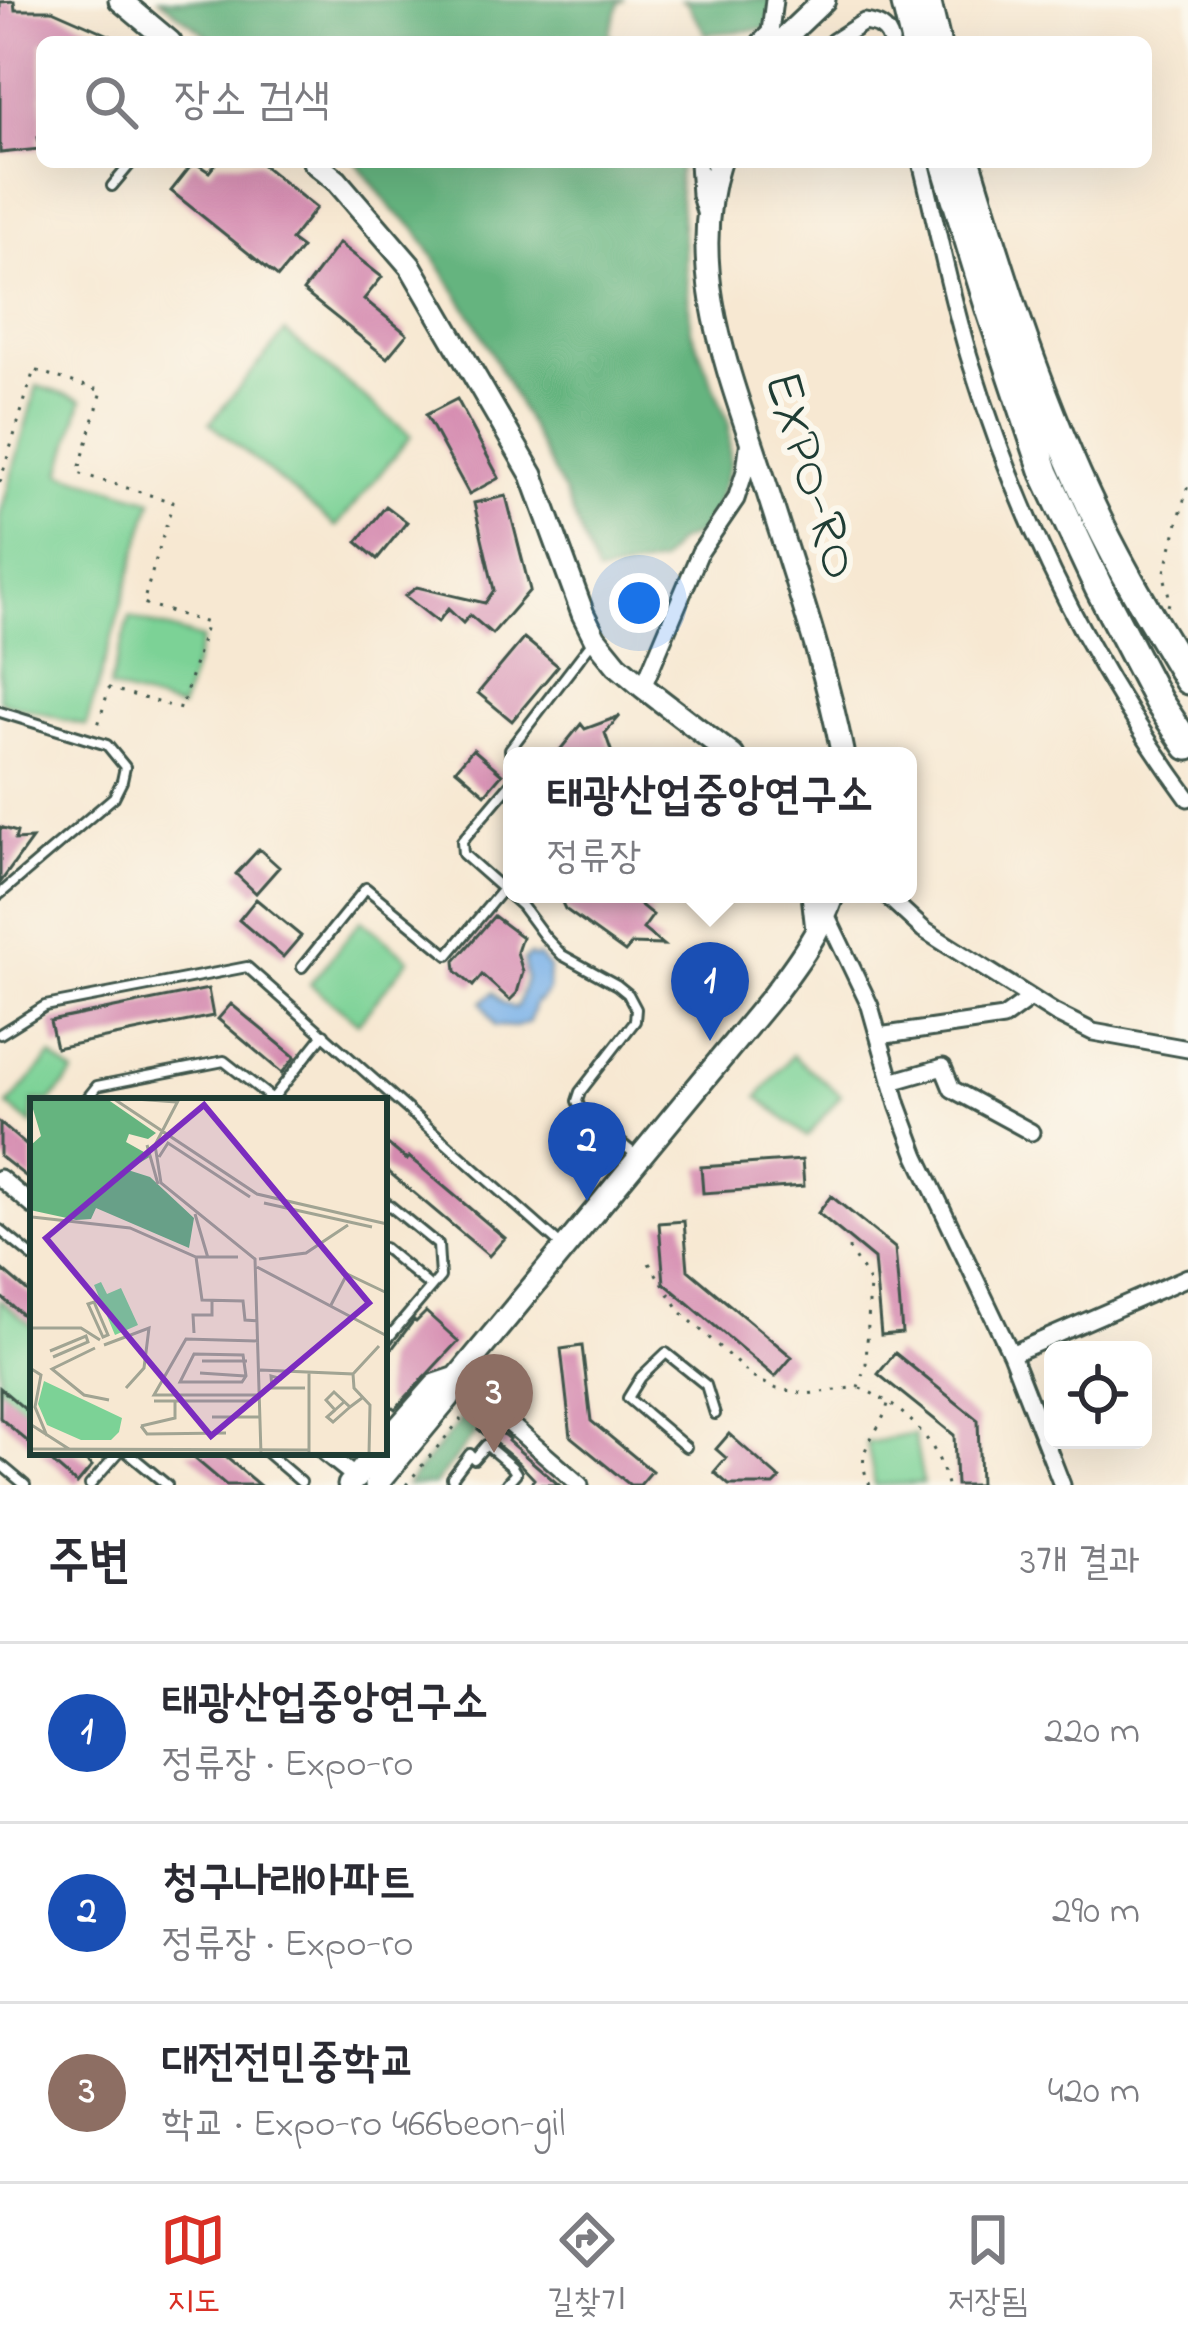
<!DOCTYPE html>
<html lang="ko">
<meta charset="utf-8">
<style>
:root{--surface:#fff;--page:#f2f2f3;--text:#2b2b33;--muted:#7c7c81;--line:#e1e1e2;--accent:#d93025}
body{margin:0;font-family:"Indie Flower","Poor Story",sans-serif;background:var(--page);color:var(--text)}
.controls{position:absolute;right:36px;bottom:36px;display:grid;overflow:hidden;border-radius:18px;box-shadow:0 12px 48px #0002}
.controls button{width:108px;height:108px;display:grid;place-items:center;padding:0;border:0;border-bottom:3px solid var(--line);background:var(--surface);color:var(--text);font:60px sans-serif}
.you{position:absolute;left:639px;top:603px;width:42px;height:42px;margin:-30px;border:9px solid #fff;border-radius:50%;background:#1a73e8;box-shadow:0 0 0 18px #1a73e833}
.badge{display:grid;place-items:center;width:78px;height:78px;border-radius:50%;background:var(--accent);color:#fff;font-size:39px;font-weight:700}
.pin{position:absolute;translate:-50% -99px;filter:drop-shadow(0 3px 6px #0008)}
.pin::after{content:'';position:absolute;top:63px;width:42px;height:36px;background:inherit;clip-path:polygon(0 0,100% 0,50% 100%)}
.popup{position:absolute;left:503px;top:747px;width:414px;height:156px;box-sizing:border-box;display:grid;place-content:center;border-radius:18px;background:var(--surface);filter:drop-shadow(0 3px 9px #0005);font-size:39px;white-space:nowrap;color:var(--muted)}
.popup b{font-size:45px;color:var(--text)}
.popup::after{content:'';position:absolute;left:50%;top:100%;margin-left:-24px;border:24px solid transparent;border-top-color:var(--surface)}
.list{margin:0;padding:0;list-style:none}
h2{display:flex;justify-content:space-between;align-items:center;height:156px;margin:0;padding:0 48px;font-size:51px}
h2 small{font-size:39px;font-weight:400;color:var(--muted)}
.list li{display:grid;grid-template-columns:78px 1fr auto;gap:36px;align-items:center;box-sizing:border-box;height:180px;padding:0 48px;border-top:3px solid var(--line)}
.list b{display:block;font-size:45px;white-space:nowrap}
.list p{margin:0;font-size:39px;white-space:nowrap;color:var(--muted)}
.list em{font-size:39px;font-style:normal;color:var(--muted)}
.icon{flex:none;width:66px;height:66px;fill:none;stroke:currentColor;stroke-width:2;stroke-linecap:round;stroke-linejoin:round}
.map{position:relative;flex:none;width:1188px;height:1485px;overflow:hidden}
.search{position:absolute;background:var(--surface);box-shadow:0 12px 48px #0002;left:36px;right:36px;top:36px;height:132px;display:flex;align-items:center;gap:30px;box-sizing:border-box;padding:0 42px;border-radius:18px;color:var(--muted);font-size:45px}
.sheet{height:696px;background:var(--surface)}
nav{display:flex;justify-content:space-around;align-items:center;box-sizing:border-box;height:168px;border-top:3px solid var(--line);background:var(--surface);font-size:33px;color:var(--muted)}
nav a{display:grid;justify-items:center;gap:6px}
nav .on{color:var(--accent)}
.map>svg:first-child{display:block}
.green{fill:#7cd296;stroke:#4e8865;stroke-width:3}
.forest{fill:#65b47f;stroke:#42785a;stroke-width:3}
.water{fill:#78b0e8;stroke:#4c768e;stroke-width:3}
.building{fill:#d58bb0}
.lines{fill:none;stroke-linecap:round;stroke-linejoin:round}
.lane-casing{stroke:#3f574c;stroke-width:14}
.street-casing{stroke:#3f574c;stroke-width:21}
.secondary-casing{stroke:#3f574c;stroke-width:27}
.highway-casing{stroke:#3f574c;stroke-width:33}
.path{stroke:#3f574c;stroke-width:3;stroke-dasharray:3 9;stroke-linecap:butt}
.lane{stroke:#fff;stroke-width:8}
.street{stroke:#fff;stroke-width:15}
.secondary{stroke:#fff;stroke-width:21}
.highway{stroke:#fff;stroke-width:27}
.labels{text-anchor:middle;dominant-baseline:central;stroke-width:12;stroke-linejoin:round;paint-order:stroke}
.street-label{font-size:54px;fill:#1f3d34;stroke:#fbf7ec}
.inset-road{fill:none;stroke:#a1a493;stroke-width:3}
.view{fill:#7b2cbf;fill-opacity:0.15;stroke:#7b2cbf;stroke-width:6}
.inset-edge{fill:none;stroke:#1f3d34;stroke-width:6}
</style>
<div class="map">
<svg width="1188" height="1485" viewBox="0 0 1188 1485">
<rect width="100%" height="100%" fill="#fbf7ec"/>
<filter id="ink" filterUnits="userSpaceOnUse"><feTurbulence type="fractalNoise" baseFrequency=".00833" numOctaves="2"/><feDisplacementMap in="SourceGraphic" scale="24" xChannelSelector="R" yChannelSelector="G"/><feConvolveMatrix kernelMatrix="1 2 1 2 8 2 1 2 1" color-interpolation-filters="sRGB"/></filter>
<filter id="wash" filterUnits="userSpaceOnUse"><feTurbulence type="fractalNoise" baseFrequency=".004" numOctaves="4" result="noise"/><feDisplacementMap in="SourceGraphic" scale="48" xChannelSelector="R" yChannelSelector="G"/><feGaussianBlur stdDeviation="2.7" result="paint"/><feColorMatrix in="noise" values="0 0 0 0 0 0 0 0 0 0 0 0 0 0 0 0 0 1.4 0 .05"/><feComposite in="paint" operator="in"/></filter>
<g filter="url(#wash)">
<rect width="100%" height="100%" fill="#f7e8d2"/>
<path class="green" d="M285,332L411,436L336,527L210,423Z
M37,386L82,400L61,473L152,500L86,726L0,701V516Z
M130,617L202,639L181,709L109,688Z
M361,920L409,959L358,1023L310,984Z
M792,1055L841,1095L807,1137L758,1097Z
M51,1056L74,1074L51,1101H33L32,1125L8,1105Z
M0,1300L33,1327V1416L0,1389Z
M914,1434L923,1483L875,1485L867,1443Z"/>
<path class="forest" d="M160,0H625L619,3L609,35L616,42H216Z
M682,0H775L767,29L706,34L687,3Z
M356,162H681L678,177L691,330L729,424L730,465L715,511L697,535L677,542L660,563L597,575L565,494L476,323L415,228L392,209Z
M469,1410L481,1412L486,1420L434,1485H406Z"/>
<path class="water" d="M530,955L534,958L538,956L549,968L548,990L538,1002L536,1001L529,1022L516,1027L495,1026L482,1002L493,992L503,1003L514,1008L518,1005L526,978L524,960Z"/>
<g id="blocks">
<path class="building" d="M14,1L15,10H52L125,42H42V137H38L40,149L0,153V2Z
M194,162L209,172L217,162H259L316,208L291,240L302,248L278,277L171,191Z
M339,243L382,277L364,299L407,334L387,358L303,291Z
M457,399L499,478L469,494L426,415Z
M506,496L530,590L492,634L470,615L463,623L448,609L438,622L405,596L417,587L485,603L494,590L474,503Z
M386,506L407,522L377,559L357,542Z
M524,638L558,666L512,721L478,693Z
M620,716L605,733L613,756H555L581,724L585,729Z
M473,749L502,774L485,794L456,769Z
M0,827L17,832L15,840L32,839L0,883Z
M259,849L279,867L256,893L236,874Z
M558,894H627L653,915L643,929L663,945L632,944L625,952L565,909Z
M256,899L301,936L283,957L239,920Z
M494,916L522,937L517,952L523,972L517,993L510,1000L482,975L473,986L456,971L455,961Z
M208,989L213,1016L56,1048L50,1021Z
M231,1004L295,1057L282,1073L218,1019Z
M0,1123L33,1151V1182L0,1156Z
M384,1141L407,1160L409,1157L505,1238L489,1256L384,1168Z
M802,1160L804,1186L703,1193L701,1167Z
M831,1196L895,1248L902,1333L881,1335L874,1259L818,1213Z
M684,1221L688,1270L792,1357L775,1377L664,1283L659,1223Z
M0,1268L33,1296V1324L0,1296Z
M426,1312L458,1341L395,1409L384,1399V1359L414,1320L416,1322Z
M582,1346L591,1421L652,1471L640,1485H630L571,1437L561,1349Z
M895,1353L978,1420L980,1485H956L954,1435L878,1374Z
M0,1388L33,1416V1446L0,1418Z
M486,1420L509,1439L508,1441L559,1485H529L534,1479L518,1462L478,1429Z
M729,1434L780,1479L774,1485H729L714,1472L726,1458L716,1449Z
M40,1452H75L92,1466L77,1484Z
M187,1452H220L259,1485H226Z"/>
</g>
</g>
<g filter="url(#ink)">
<use href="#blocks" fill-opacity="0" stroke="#3f574c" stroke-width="3"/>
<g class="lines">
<g class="lane-casing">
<path id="lane" d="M112,186L132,162
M0,712L107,745L125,767L122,781L114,797L0,894
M512,768L510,749L592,642
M512,782L462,841L463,854L522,906L545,937L562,955L617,985L628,994L636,1009L635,1021L580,1092L577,1101L581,1110L637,1156
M302,967L366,888L448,955L502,890
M0,1034L45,1006L247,967L563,1247
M273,1098L324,1034
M85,1101L97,1086L224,1061L275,1101
M384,1201L438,1245L440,1277L384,1343
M0,1230L33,1257
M384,1248L431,1287
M686,1447L628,1398L641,1377L666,1353L706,1385L715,1414
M127,1452L167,1485
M266,1452L301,1482
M0,1464L25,1485
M90,1485L119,1452
M454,1485L452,1478L470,1454L474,1459L486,1445L512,1467L516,1473L507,1483L508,1485"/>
</g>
<g class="street-casing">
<path id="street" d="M760,42L770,32L774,0
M833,42L864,22C878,24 887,27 891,42
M698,162L700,195L705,212
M921,162C938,230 951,300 972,366C1020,521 1092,667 1188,798
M643,687L700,552L736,499L745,471L749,439
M885,894L924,930L1055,1013L1093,1032L1188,1049
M826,914L870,1006L898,1105L917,1156L1011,1354L1062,1485
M879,1036L1003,1018L1029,999
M891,1082L943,1067L952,1089L1031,1132
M0,1178L33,1206
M1011,1354L1188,1277
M457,1378L580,1485
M324,1452L359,1480"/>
</g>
<g class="secondary-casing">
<path id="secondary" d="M120,0L170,42
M780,42L824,0
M314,162L337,181L411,267L532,475L583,614L595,638L617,665L643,687L733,756
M719,162C684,272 732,379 765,483C793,573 825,663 843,756
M813,894L817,930
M384,1444L436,1385L457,1378
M349,1485L377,1452
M376,1485L449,1397L457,1378L771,998C796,965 820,933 833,894"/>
</g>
<g class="highway-casing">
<path id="highway" d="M905,0L915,42
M926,0L936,42
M945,162L989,306L1045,473L1099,588L1158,701L1188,746
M967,162C1009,303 1055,447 1127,576C1146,611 1168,645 1188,680"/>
</g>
<path class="path" d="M0,482L34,370L102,391L78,473L173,502L143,603L207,623L181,709L109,688L97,729
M1168,606L1170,600L1164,575L1188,485
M649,1263L681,1312L752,1377L777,1389L807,1394L858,1387L866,1364L870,1283L846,1244
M860,1388C902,1405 938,1439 947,1485
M406,1485L461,1419
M870,1485C851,1447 879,1438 888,1404"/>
<use href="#lane" class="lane"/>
<use href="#street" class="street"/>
<use href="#secondary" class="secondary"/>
<use href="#highway" class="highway"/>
</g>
</g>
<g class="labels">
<g class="street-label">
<text transform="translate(809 476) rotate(73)">EXPO-RO</text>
</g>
</g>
<g transform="translate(30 1098)">
<rect width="357" height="357" fill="#f7e8d2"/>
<path d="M71,184L77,196L91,190L108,227L85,237L64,187ZM14,283L92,320L89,334L81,342H51L17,327L8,306Z" fill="#7cd296"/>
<path d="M0,1H77L126,35L118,41L99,36L96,44L121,58L98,72L120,79L164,120L159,150L66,110L61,121L46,122L0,112V48L11,38Z" fill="#65b47f"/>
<path class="inset-road" d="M84,1L227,96L357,126M105,1L146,4M149,1L125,47L131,85L225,161L231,356M117,47L128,86M129,59L138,45L220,99M234,105L342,129M165,116L178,160M2,119L100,130L166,159H208M166,159L172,202L213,203L215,222L228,223M229,161L276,155L318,127M227,169L357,238M64,204L78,237L73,239L58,206ZM301,207L317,176L357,195M0,230H51L70,242M164,235L163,217H182V202M229,243L156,241L124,297H230M74,247L119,230L114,270L96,290M65,250L22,271L54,297L79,302M20,253L56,238L58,244L23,259M164,256L213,257L216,278L212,284H150ZM172,263H217M0,270L11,277L5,309L17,338M230,272L323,276L324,290L340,307L339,356M170,275L215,278M323,276L349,248M252,281L241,278L242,290H275M124,303H221M314,304L305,312L296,302L304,294L320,309L332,300M305,312L297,319L303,324L320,309M182,319H229M0,326L39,351M111,328L117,336L196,335M111,328L145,320V304M0,351L279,352M279,356V274"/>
<path class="view" d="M174,7L339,205L181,338L16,140Z"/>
<rect width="357" height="357" class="inset-edge"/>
</g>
</svg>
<div class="controls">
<button><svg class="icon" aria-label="locate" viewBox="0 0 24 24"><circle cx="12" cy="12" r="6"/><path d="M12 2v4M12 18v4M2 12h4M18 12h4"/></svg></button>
</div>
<div class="you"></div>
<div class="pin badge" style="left:710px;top:1041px;background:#1a4fb4">1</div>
<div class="popup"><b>태광산업중앙연구소</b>정류장</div>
<div class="pin badge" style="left:587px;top:1201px;background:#1a4fb4">2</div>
<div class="pin badge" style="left:494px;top:1453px;background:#8d6e63">3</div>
<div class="search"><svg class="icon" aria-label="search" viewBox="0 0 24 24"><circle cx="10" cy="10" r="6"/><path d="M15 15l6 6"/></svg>장소 검색</div>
</div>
<section class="sheet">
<h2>주변<small>3개 결과</small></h2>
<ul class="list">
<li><span class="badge" style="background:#1a4fb4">1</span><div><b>태광산업중앙연구소</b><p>정류장 · Expo-ro</p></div><em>220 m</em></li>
<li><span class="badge" style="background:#1a4fb4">2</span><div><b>청구나래아파트</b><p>정류장 · Expo-ro</p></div><em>290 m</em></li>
<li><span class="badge" style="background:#8d6e63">3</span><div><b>대전전민중학교</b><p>학교 · Expo-ro 466beon-gil</p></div><em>420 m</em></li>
</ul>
</section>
<nav>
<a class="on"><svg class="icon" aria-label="map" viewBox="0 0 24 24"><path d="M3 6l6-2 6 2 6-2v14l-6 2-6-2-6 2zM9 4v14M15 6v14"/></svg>지도</a>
<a><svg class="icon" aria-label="directions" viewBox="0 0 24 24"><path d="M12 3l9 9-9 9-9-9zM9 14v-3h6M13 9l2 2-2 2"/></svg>길찾기</a>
<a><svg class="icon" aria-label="saved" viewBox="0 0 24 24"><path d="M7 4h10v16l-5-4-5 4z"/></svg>저장됨</a>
</nav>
